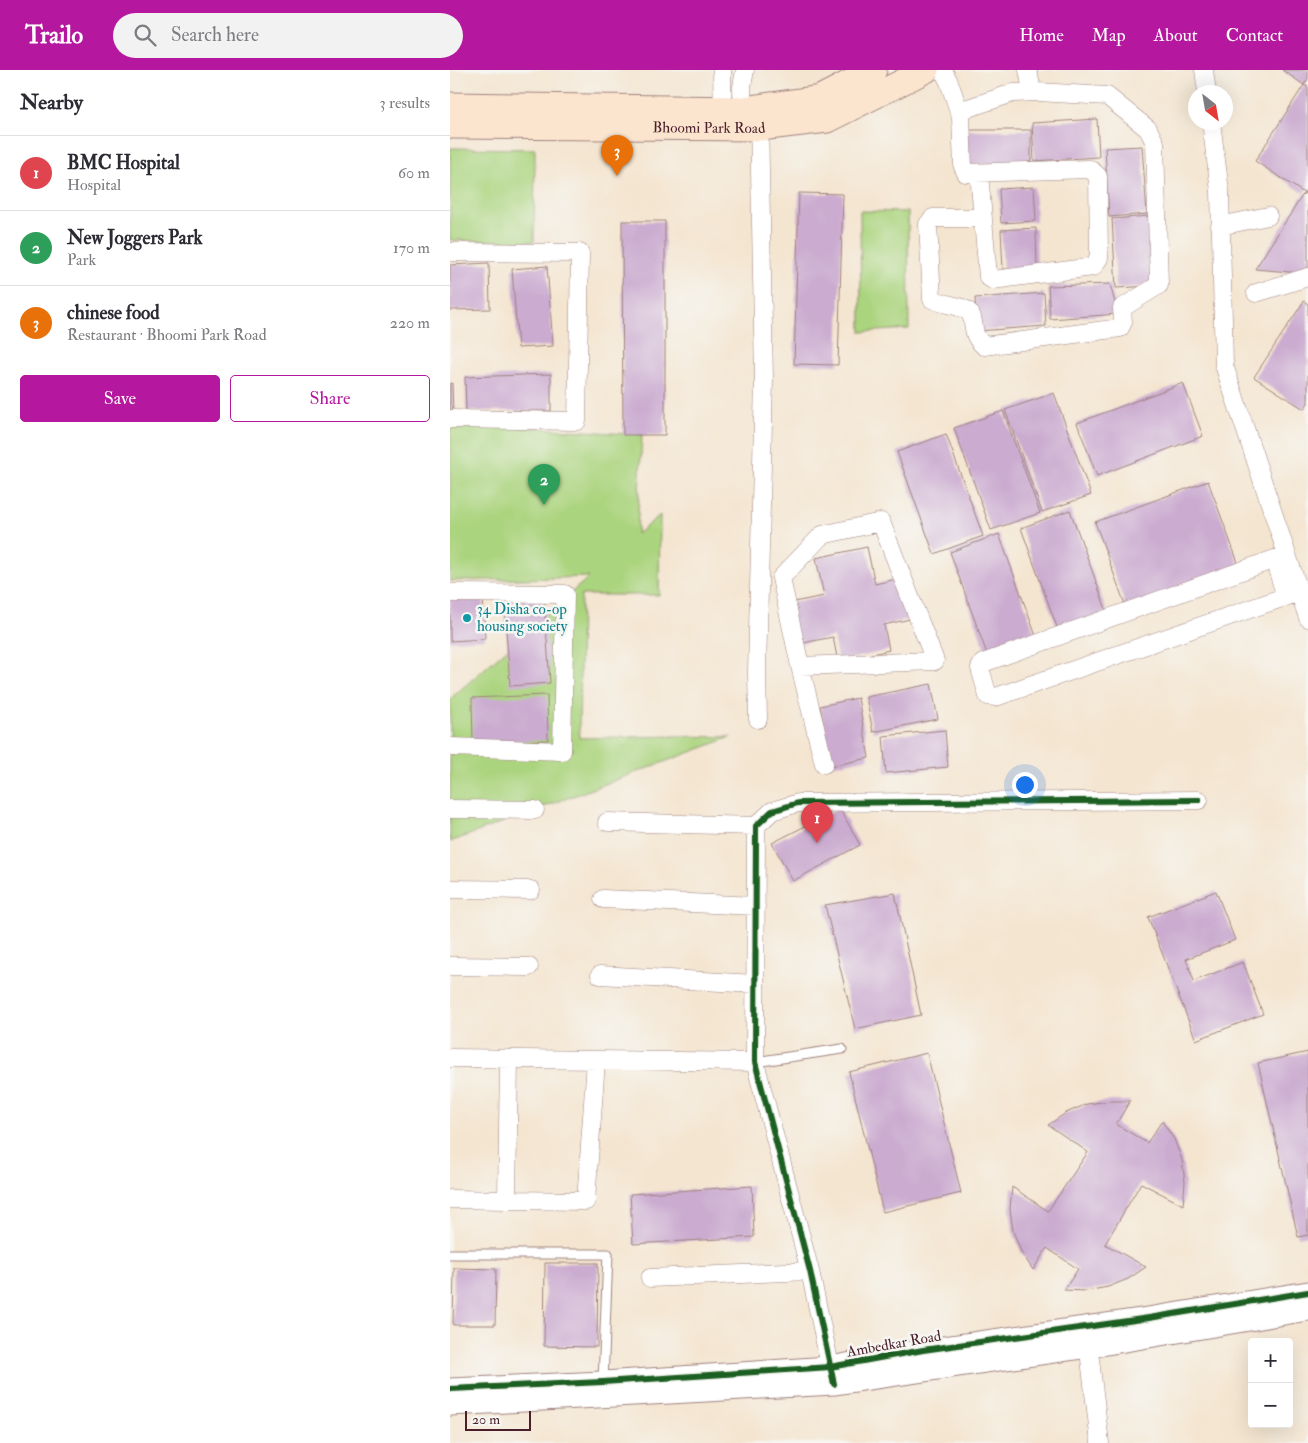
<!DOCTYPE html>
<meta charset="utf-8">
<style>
:root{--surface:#fff;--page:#f2f2f3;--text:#2b2b33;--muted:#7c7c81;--line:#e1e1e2;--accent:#b5179e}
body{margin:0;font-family:"IM FELL Double Pica",serif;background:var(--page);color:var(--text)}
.controls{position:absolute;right:15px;bottom:15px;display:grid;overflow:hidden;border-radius:5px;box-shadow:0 5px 20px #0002}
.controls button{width:45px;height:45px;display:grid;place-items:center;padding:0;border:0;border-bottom:1px solid var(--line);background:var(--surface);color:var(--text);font:25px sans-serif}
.compass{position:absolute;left:738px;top:15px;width:45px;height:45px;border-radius:50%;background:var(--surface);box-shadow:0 5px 20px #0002;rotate:149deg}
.scale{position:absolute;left:15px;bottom:12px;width:66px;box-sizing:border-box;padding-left:5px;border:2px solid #4a1f2b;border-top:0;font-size:14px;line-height:18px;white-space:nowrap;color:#4a1f2b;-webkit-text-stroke:4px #f6f6f2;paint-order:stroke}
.you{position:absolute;left:574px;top:714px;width:18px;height:18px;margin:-12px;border:4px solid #fff;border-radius:50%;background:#1a73e8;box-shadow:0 0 0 8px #1a73e833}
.badge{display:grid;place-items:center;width:32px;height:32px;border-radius:50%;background:var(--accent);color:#fff;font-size:16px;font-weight:700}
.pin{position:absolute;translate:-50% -41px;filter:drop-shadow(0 1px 2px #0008)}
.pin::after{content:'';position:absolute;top:26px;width:18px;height:15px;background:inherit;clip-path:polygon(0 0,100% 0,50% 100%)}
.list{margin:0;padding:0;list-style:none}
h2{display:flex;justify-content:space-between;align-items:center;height:65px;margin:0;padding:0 20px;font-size:21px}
h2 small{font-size:16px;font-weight:400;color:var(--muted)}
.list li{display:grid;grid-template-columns:32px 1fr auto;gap:15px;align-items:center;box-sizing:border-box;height:75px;padding:0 20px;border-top:1px solid var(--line)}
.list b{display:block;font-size:19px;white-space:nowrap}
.list p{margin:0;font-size:16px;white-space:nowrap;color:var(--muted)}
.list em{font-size:16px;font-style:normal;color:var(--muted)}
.actions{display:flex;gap:10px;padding:15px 20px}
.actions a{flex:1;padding:11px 0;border:1px solid var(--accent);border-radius:5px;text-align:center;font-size:18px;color:var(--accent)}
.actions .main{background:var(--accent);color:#fff}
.icon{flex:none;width:28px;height:28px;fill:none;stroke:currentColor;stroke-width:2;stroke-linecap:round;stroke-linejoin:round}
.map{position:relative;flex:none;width:858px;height:1373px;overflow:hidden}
header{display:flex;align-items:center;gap:30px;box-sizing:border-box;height:70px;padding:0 25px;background:var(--accent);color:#fff}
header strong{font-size:24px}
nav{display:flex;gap:28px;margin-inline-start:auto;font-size:18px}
.search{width:350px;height:45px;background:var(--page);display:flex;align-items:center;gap:12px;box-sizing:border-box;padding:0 18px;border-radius:28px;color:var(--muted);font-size:19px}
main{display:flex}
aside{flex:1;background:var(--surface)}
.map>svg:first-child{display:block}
.green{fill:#abd47e;stroke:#7a7a54}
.building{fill:#cbabd0}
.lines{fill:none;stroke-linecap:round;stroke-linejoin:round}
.service-casing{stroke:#9f827e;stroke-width:11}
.minor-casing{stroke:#9f827e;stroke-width:19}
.tertiary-casing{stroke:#9f827e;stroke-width:23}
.secondary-casing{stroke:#9f827e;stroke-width:27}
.service{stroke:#fff;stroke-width:9}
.minor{stroke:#fff;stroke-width:18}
.tertiary{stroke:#fff;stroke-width:21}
.secondary{stroke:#fce5cf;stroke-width:25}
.cycleway-casing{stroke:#f6f6f2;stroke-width:9}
.cycleway{stroke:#1b5e20;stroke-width:6}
.culture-dot{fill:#0f9aa8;stroke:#f6f6f2;stroke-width:2}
.labels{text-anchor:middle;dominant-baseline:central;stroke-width:5;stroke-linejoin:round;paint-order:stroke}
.street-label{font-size:15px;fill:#4a1f2b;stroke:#f6f6f2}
.culture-label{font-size:15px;fill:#0d838f;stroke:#f6f6f2;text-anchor:start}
</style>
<header>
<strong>Trailo</strong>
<div class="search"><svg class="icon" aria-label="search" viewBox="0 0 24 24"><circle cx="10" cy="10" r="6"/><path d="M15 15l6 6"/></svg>Search here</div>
<nav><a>Home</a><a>Map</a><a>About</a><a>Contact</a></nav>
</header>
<main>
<aside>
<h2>Nearby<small>3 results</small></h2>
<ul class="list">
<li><span class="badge" style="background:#e0444e">1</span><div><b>BMC Hospital</b><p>Hospital</p></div><em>60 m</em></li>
<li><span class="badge" style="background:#2e9e5b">2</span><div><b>New Joggers Park</b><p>Park</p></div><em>170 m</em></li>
<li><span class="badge" style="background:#e8710a">3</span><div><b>chinese food</b><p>Restaurant · Bhoomi Park Road</p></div><em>220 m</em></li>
</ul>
<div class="actions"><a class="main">Save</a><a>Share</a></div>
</aside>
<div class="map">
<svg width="858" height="1373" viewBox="0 0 858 1373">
<rect width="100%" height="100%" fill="#f6f6f2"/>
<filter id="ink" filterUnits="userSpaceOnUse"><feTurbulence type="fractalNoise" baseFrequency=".02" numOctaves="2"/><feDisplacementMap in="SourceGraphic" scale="10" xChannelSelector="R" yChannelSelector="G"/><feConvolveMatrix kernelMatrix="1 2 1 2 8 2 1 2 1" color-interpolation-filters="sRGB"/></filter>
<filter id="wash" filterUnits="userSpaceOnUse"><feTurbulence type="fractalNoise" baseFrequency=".0096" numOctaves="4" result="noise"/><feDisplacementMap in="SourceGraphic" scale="20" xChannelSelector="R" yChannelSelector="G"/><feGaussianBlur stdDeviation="1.12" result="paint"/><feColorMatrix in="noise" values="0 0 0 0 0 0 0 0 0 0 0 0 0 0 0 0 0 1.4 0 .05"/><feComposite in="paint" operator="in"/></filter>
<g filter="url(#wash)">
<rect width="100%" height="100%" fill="#f4e5d0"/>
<path class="green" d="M0,78L85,79L84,172L0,170Z
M410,141L458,142L459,259L411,262Z
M0,352L192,365L187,464L210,445L209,525H131L129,668L224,666L281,667L0,772V629L139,507L0,511Z"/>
<g id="blocks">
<path class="building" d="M832,0H858V9L854,15Z
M854,15L858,17V117L854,123L805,91Z
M647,49L649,87L584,91L582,53Z
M516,60H581V92L518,98Z
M692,76L697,144L659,147L655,78Z
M584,117L586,151L551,153L549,119Z
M349,123L393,124L388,295L344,294Z
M854,123L858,125V197L851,203L805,199Z
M699,146L703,216L666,218L662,149Z
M172,151H215V365H173Z
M586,158L587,200L553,199L551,160Z
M39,193L40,239L0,240V195Z
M97,196L103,276L68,278L62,199Z
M660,214L668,244L600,249L598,216Z
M594,223L596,256L527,261L525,228Z
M854,231L858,234V333L854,339L804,307Z
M101,304V341H16L15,307Z
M0,313H2L3,345H0Z
M733,313L753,366L647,406L627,353Z
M604,323L641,425L592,442L555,340Z
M553,341L590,443L541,460L504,358Z
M496,364L533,466L484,484L447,382Z
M758,411L790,498L677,540L645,452Z
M620,440L657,542L608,560L571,458Z
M549,464L586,566L537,584L500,482Z
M417,477L425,514L451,508L460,549L434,555L439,580L388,592L383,567L348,574L339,533L374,526L366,488Z
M33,524L35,569L0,571V526Z
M94,528L100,613L60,616L54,531Z
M481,614L488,649L423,662L416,627Z
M97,625L98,670L23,673L22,628Z
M408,628L419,688L381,696L370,636Z
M495,660L498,697L436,703L433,666Z
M389,737L410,775L343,811L322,773L379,744Z
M766,821L785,870L736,889L744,911L793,892L813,944L746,970L698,847Z
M445,823L471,945L405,959L375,835Z
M858,982V1165L848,1167L808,993Z
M477,983L511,1123L433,1142L399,1002Z
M659,1031H680L666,1054L697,1073L712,1051L724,1069L732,1090L735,1112L733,1135L691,1113L655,1174L696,1197L678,1209L658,1217L636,1221L614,1220L628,1199L597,1178L583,1200L571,1182L563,1161L560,1139L562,1117L598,1141L638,1082L598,1055L616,1043L637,1034Z
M302,1116L304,1167L183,1174L180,1124Z
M95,1193H148L147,1277L94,1276Z
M4,1198L46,1199L45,1255H3Z"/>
</g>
</g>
<g filter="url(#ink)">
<use href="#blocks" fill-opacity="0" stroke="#9f827e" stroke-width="1"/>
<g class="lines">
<g class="service-casing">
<path id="service" d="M305,992L392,979
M0,1184H158L153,1312"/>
</g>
<g class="minor-casing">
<path id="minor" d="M272,0L273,49
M493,0L499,12L511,47L513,97L516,103L640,99L648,106L649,188L643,197L543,210L538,207L529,103
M578,0L582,22
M754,0L757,22
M509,41L563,23L588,22L657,26L698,59L705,73L709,215L672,238L673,252L670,258L534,276C519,263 527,255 520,243C514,235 493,235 482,229L478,154L483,148H533
M293,49L292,17L295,0
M761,52L770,121L774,295L858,548
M770,156L818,146
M0,182L130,183L127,351L0,349
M806,223L858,207
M836,485L533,593L530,598L538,626L546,627L849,522
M824,489L836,527
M0,523L115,524L112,681L0,677
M350,596L485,591L431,452L372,465L331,508L350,596L374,694
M308,649L307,603L314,309L309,47
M0,739L85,740
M157,752L306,756
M0,819L81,820
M153,829L306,836
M0,896L79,897
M150,905L305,914
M0,988L305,992
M0,1129L57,1130L59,989
M57,1130L136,1131L146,991
M200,1208L360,1201
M637,1264L650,1373
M383,1310L360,1201L305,992L306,756L322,741L348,733L749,730"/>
</g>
<g class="tertiary-casing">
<path id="tertiary" d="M0,1319L153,1312L380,1297L473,1280L699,1248L858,1222
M0,1335L384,1314L638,1277L858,1240"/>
</g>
<g class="secondary-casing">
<g id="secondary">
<path d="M0,35L293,39L370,28L424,0"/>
<path id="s1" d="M0,56L310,58L377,50L476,0"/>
</g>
</g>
<use href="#service" class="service"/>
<use href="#minor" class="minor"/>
<use href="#tertiary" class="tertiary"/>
<use href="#secondary" class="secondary"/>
<g class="cycleway-casing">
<path id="cycleway" d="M384,1314L360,1201L305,992L306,756L322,741L348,733L749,730
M0,1319L153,1312L380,1297L473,1280L699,1248L858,1222"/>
</g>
<use href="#cycleway" class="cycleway"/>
</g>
</g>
<circle class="culture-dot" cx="17" cy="548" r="5"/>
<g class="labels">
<g class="street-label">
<text stroke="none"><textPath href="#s1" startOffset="259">Bhoomi Park Road</textPath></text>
<text transform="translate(444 1274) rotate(-10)">Ambedkar Road</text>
</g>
<g class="culture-label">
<text x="27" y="539">34 Disha co-op<tspan x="27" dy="17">housing society</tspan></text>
</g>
</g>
</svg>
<div class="controls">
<button>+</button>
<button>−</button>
</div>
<svg class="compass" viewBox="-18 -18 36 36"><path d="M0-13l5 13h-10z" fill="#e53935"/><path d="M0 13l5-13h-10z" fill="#7c7c81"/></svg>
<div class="scale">20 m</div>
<div class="you"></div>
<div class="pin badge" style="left:367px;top:773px;background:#e0444e">1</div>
<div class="pin badge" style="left:94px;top:435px;background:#2e9e5b">2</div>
<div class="pin badge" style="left:167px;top:106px;background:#e8710a">3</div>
</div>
</main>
